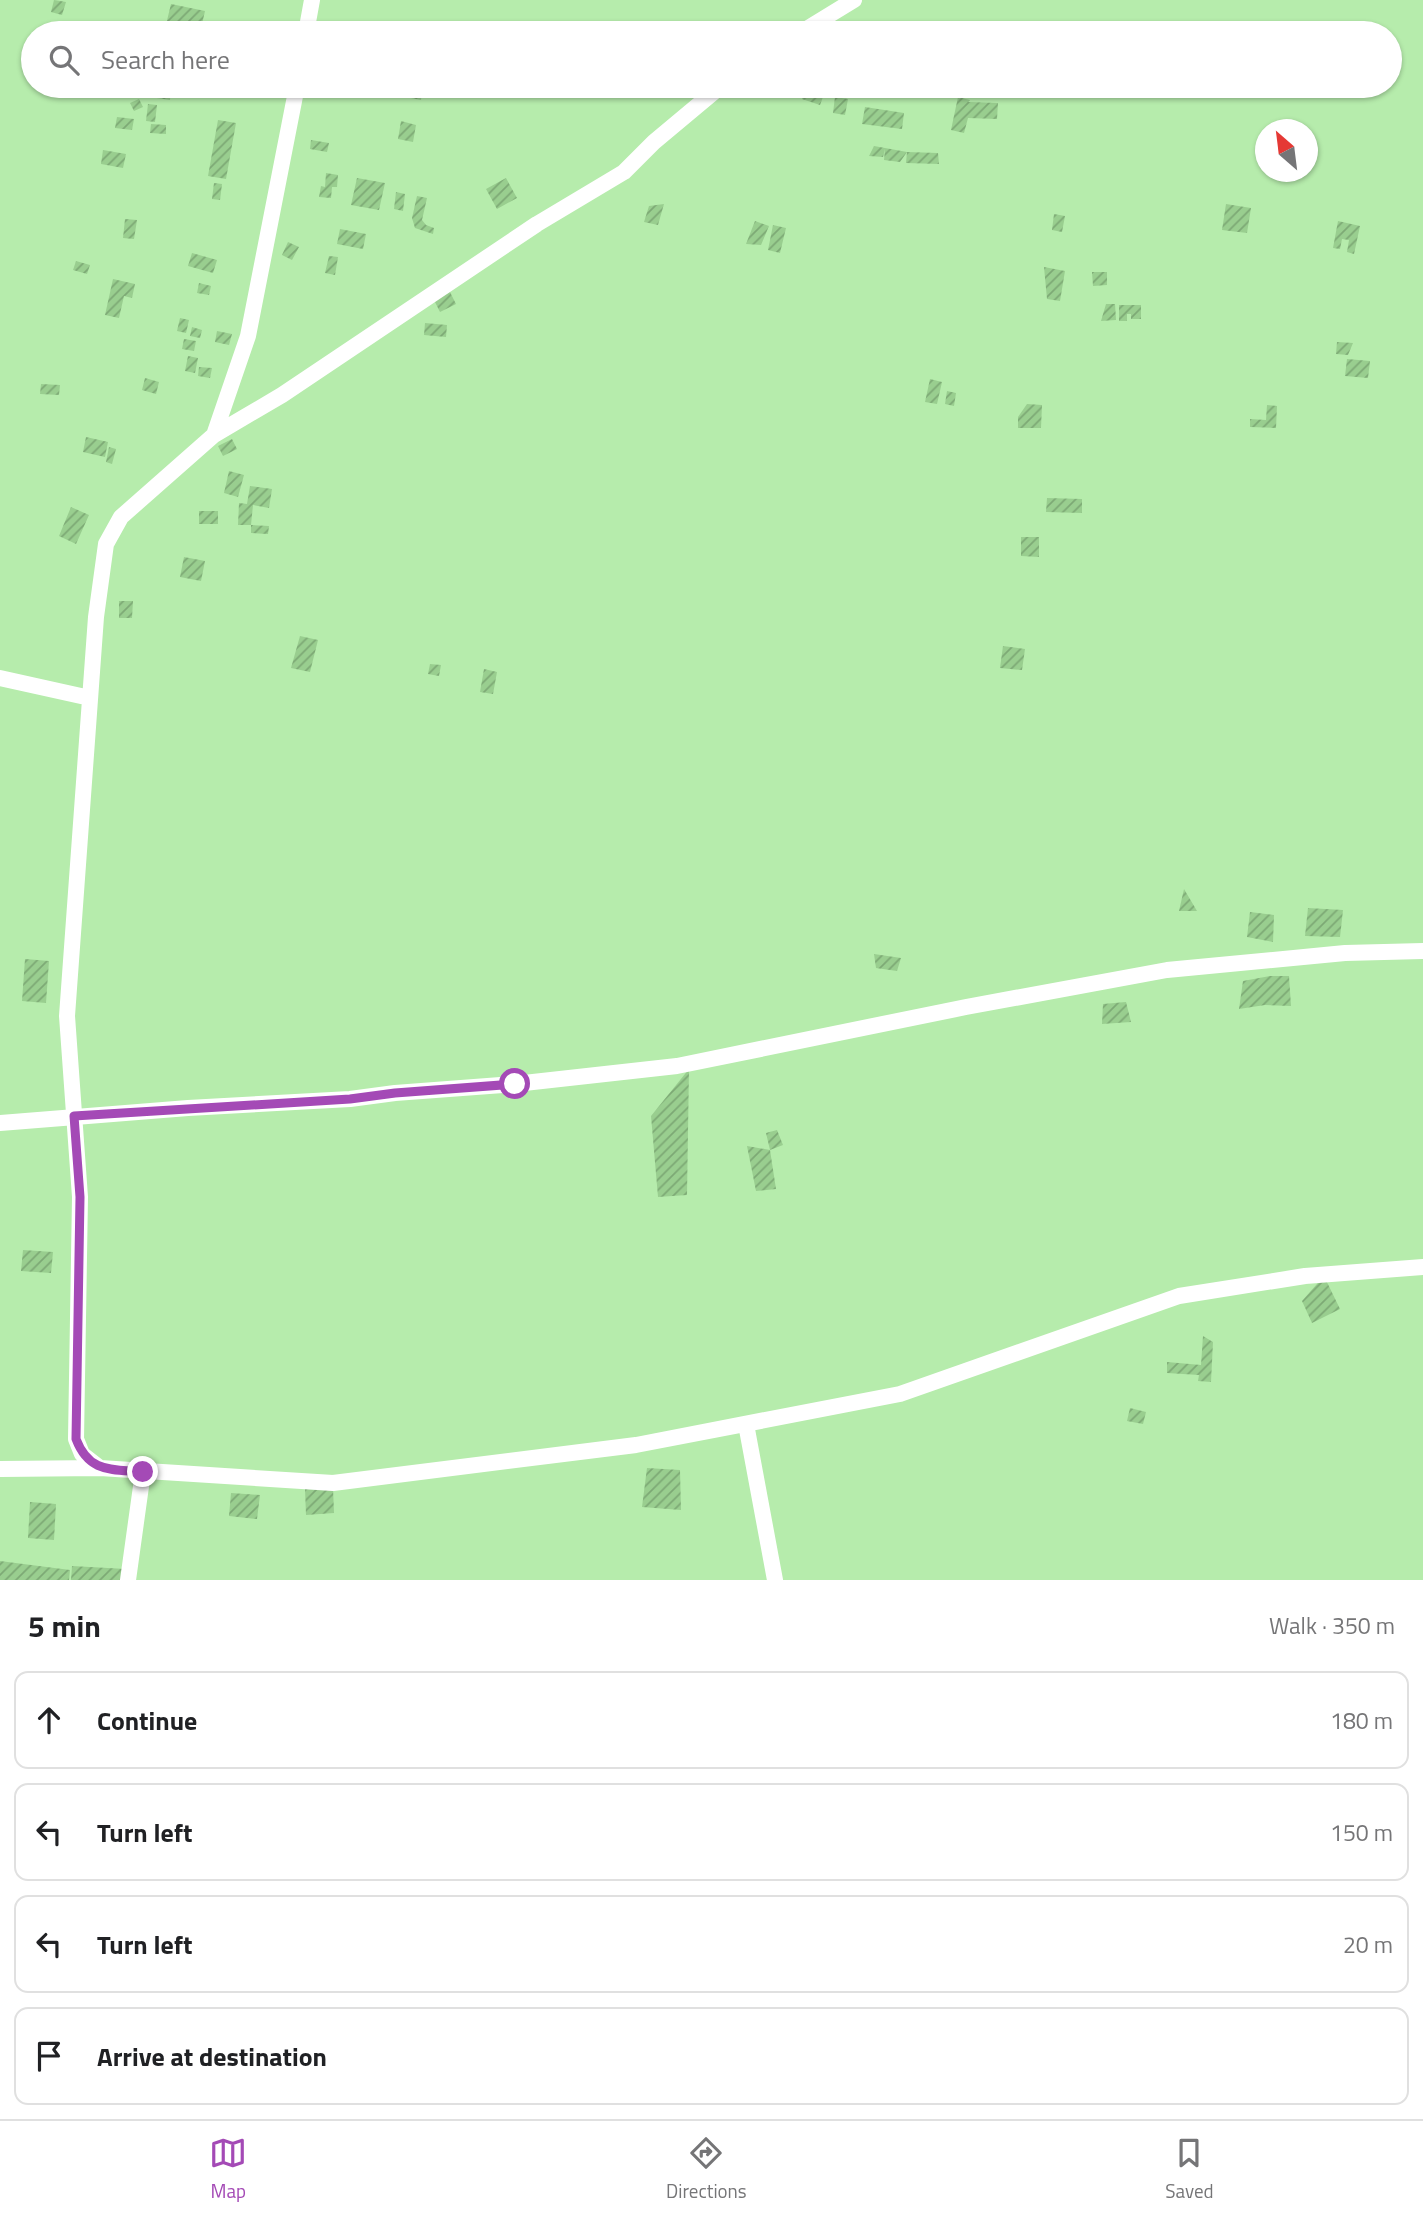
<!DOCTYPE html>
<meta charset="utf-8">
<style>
:root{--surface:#fff;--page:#f6f6f6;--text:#202124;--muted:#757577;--line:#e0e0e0;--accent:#a44ab6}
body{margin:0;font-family:"Titillium Web",sans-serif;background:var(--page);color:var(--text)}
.compass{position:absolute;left:1255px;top:119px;width:63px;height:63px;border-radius:50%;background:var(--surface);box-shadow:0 2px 5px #0004;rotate:332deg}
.stop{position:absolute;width:21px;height:21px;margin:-16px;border:5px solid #a44ab6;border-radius:50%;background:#fff}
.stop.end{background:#a44ab6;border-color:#fff;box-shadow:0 2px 7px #0008}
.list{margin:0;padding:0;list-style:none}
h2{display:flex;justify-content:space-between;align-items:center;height:91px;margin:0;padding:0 28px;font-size:30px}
h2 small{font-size:23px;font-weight:400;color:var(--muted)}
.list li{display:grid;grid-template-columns:46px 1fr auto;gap:21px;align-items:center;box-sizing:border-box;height:98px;margin:0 14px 14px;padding:0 14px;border:2px solid var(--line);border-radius:14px}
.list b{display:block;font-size:26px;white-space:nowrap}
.list em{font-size:23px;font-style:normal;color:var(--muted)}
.icon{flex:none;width:38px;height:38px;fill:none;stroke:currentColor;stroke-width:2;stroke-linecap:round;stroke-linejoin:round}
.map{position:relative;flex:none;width:1423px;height:1580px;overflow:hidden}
.search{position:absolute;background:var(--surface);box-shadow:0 2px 5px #0004;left:21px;right:21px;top:21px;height:77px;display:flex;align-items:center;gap:18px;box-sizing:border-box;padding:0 24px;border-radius:38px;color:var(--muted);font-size:26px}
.sheet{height:539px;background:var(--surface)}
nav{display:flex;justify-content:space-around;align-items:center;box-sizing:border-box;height:98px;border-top:2px solid var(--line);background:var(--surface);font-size:19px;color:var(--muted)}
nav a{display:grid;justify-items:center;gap:4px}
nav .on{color:var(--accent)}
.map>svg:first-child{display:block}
.building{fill:url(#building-hatch)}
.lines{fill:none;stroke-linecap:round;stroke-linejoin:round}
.minor{stroke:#fff;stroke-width:16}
.route{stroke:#a44ab6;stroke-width:9}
</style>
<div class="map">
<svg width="1423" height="1580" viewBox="0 0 1423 1580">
<defs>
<pattern id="building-hatch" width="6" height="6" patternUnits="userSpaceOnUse" patternTransform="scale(1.75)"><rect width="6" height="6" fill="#99ce8f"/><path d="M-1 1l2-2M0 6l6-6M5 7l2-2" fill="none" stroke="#7da975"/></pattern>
</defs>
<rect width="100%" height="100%" fill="#b6ecac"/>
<path class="building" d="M54,0L66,2L62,15L51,12Z
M171,4L205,11L200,33H164Z
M151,86L171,87L170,100L150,97Z
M413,86H423L421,100L411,98Z
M807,86H827L820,105L802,99Z
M835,97L848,99L845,115L833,113Z
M958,97L970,100L968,102L998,103L997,119L968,118L964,133L951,130Z
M139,99L143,107L134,111L130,103Z
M148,104L157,105L155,122L146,121Z
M865,107L904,113L902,129L862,124Z
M117,117L134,119L132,130L115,128Z
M218,120L236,123L226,179L208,176Z
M401,121L416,125L413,142L398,139Z
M151,124L166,125V134L150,133Z
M311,140L329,143L327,152L310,149Z
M874,146L907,152L938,153L939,164L906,163L907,152L900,162L884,160L885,149L883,157L869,156Z
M103,150L126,154L123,168L101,164Z
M326,173L338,175L337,187H332L331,198L319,197L321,186L325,187Z
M357,178L385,183L379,210L351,205Z
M506,178L517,198L497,209L486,189Z
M214,183L222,184L220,200L212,199Z
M396,192L405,194L403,211L394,209Z
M417,196L427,198L422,220L426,225L434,228L433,234L415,228L412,218Z
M664,204L658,225L644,222L649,206Z
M1226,204L1251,208L1247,233L1222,230Z
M1054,214L1065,216L1062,232L1052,230Z
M125,219L137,220L134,239L123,238Z
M755,221L769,226L761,245L746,244Z
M1338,221L1360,226L1354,254L1347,252L1349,240L1342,239L1340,249L1333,248Z
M773,225L786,228L780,253L768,250Z
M340,229L366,234L363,249L337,244Z
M288,242L299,247L292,260L282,255Z
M192,253L217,260L213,273L188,266Z
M329,256L338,257L335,275L325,273Z
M76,261L90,265L87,274L73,270Z
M1044,267L1065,271L1060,301L1047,299Z
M1092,272H1107V285L1093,286Z
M113,279L135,284L132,298L124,296L119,318L105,315Z
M199,283L211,286L209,295L197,293Z
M450,292L456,304L440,312L434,300Z
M1106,304H1115L1116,320L1101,321Z
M1119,305H1141V319H1131V314H1127V321H1119Z
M180,318L189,320L186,333L177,331Z
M425,323L447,325L446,337L424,335Z
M192,327L202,330L200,338L190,336Z
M217,331L232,334L229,345L215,342Z
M184,339L196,341L194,351L182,349Z
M1337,342L1353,343L1348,355L1336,354Z
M188,356L198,358L195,373L185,371Z
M1347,359L1370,361L1368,378L1345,376Z
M199,367L212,368L210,378L198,376Z
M145,378L159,382L156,394L142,390Z
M930,379L942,382L937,404L925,402Z
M41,384L60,385L59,395L40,394Z
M947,391L956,393L954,406L945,404Z
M1027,404L1042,405L1041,428H1018V417Z
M1267,405L1277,406L1276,428L1250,427V419L1266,420Z
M86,437L108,442L105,457L83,452Z
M232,439L237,449L223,456L218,446Z
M109,447L116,449L112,464L106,462Z
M229,471L244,475L238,497L224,493Z
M250,486L272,489L269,508L253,505L251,525H238L239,503L247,504Z
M1047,498L1082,499V513L1046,512Z
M71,507L89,515L76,544L59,536Z
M199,511H218V524H199Z
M251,525L269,526L268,534L251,533Z
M1021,537H1039V557L1021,556Z
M184,557L205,561L201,581L180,577Z
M119,601H133L132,618H119Z
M300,636L318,640L310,672L291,668Z
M1003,646L1025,649L1022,670L1000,668Z
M430,664L441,665L439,676L428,674Z
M484,669L497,672L493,694L480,692Z
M1184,889L1197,911H1179Z
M1308,908L1343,910L1340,937L1305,936Z
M1250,912L1274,915L1273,942L1247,937Z
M874,954L901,958L897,971L876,968Z
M25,959L49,961L46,1003L22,1001Z
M1270,976H1289L1291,1006L1265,1005L1239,1009L1243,981Z
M1126,1002L1131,1022L1102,1024L1103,1004Z
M689,1069L687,1195L658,1197L651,1116Z
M777,1130L783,1145L770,1150L766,1133Z
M747,1146L770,1150L776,1189L756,1191Z
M23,1250L53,1252L51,1273L21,1271Z
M1324,1276L1340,1309L1312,1323L1302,1301Z
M1203,1336L1213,1342L1211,1382L1198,1381L1199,1375L1167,1373V1362L1201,1365Z
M1130,1408L1146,1412L1143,1424L1127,1421Z
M647,1468L680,1470L681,1510L642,1507Z
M333,1488L334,1513L306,1515L305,1489Z
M231,1493L260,1495L257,1519L229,1516Z
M30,1502L56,1504L54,1540L28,1538Z
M0,1561L70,1570L69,1580H0Z
M72,1566L126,1569L125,1580H71Z"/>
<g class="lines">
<path class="minor" d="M306,33L312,0
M800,33L854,0
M214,435L248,336L297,86
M0,678L90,698
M0,1123L188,1108L350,1099L395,1093L515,1084L677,1066L966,1007L1167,970L1345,953L1423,951
M746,1424L775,1580
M100,1468L82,1454L76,1439L80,1197L67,1016L96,617L106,544L121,517L214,435L282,395L537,224L624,172L654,142L721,86
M0,1469L100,1468L333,1483L636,1445L900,1394L1179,1296L1305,1276L1423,1267
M128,1580L143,1472"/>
</g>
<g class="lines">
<path class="route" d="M143,1472C111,1469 89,1473 76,1439L80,1197L74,1116L350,1099L395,1093L515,1084"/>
</g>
</svg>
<svg class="compass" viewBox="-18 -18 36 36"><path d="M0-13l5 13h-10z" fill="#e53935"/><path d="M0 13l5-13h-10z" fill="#757577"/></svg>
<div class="stop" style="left:515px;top:1084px"></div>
<div class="stop end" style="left:143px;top:1472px"></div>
<div class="search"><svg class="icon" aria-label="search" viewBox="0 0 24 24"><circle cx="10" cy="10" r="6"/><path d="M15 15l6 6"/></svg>Search here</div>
</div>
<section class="sheet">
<h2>5 min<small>Walk · 350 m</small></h2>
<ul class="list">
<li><svg class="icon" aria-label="ahead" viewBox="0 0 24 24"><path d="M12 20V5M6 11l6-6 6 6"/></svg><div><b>Continue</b></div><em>180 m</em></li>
<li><svg class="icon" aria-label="left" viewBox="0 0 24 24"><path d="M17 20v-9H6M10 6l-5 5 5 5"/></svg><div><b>Turn left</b></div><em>150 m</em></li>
<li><svg class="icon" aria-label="left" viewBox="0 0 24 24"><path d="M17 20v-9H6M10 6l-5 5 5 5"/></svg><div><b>Turn left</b></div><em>20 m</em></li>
<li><svg class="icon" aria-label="arrive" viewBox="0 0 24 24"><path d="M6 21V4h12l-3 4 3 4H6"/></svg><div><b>Arrive at destination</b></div></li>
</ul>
</section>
<nav>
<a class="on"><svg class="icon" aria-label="map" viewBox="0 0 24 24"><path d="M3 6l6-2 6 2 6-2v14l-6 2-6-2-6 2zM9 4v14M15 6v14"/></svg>Map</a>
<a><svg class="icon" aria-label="directions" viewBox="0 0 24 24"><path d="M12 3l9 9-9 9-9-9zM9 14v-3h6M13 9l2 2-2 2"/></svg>Directions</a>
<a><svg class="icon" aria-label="saved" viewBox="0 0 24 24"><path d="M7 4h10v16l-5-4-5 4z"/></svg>Saved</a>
</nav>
